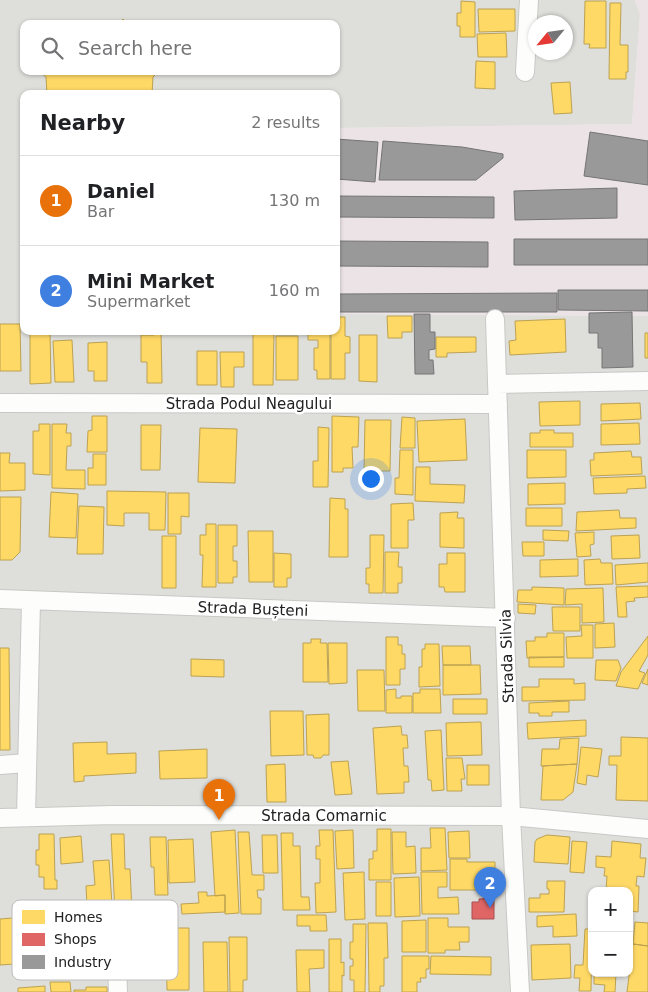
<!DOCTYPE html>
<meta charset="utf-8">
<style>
:root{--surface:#fff;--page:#f2f2f2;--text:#202124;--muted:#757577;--line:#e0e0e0;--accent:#b45309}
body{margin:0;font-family:"DejaVu Sans",sans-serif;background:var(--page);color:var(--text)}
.controls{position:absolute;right:15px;bottom:15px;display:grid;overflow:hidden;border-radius:10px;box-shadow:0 1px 4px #0004}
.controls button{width:45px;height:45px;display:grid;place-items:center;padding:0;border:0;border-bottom:1px solid var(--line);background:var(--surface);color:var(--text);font:25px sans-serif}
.compass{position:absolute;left:528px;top:15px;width:45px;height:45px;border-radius:50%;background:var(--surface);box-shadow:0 1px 4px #0004;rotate:241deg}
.you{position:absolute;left:370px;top:478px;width:18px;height:18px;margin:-12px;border:4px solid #fff;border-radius:50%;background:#1a73e8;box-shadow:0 0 0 8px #1a73e833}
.badge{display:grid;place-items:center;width:32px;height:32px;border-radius:50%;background:var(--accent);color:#fff;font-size:16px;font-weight:700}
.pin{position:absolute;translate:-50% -41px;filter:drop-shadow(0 1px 2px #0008)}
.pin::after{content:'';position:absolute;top:26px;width:18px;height:15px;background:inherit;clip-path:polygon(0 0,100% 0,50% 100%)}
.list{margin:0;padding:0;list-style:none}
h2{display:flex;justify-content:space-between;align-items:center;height:65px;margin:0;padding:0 20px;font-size:21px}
h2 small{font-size:16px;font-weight:400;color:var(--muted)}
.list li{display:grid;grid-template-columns:32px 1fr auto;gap:15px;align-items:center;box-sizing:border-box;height:90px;padding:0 20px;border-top:1px solid var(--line)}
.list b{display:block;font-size:19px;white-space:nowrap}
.list p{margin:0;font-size:16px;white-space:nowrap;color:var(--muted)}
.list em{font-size:16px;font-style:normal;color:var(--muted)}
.icon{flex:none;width:28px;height:28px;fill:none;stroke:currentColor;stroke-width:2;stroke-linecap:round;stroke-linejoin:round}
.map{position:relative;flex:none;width:648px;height:992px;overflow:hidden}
.search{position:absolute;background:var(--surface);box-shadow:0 1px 4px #0004;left:20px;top:20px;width:320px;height:55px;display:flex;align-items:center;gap:12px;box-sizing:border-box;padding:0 18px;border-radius:10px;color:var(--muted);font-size:19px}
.panel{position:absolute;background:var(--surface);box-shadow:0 1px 4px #0004;left:20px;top:90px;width:320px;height:245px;border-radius:10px}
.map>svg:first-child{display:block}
.residential{fill:#dededb;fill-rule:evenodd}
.industrial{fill:#ece3e6}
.homes{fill:#ffd966;stroke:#bca251}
.shops{fill:#e06666;stroke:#a75151}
.industry{fill:#999;stroke:#757575}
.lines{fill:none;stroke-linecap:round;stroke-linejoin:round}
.street-casing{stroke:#c8c8c6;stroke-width:20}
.street{stroke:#fdfdfc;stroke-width:18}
.labels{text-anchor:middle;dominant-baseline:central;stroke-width:5;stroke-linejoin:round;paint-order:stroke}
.street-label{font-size:15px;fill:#212121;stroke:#fff}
.key{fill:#fff;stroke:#bcbcbc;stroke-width:1}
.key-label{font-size:14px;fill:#212121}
</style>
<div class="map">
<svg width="648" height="992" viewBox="0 0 648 992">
<rect width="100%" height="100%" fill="#efefea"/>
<path class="residential" d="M0,0H635L640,14L632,124L336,128V94H24V331H336V314L648,316V992H0ZM536,22H566V52H536ZM24,24H336V71H24ZM592,891H629V973H592Z"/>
<path class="industrial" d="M635,0H648V316L336,314V128L632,124L640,14Z"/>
<path class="homes" d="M461,1L475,2V37H460V26H457V13H461Z
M585,1H606V48H589L590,44H584Z
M610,3H621L620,45H628V72H626V79H609Z
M478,9H515V31L479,32Z
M123,19L128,24H118Z
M506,33L507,57H478L477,34Z
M476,61L495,62V89L475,88Z
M39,71H159L153,77L152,94H47L46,77Z
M570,82L572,113L554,114L551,83Z
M387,316H412V332H402V338H388Z
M336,317H345V336L350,337V353H345V379H331V331H336Z
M565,319L566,352L510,355L509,341L516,340L515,321Z
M0,324H20L21,371H0Z
M30,331H50L51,383L30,384Z
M153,331H161L162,383H147V362H141V335H154Z
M253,331H274L273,385H253Z
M304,331H330V379H317V370H314V348H318V340H308V334H304Z
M645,333H648V358H645Z
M359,335H377V382L359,381Z
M276,336H298V380H276Z
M436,337H476V352L447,353V357H436Z
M72,340L74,382H55L53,341Z
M107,342V381H94V371H88V343Z
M197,351H217V385H197Z
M220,352H244V367H234V387H221Z
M580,401V425L540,426L539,402Z
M640,403L641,419L601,421V404Z
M92,416H107V452H87L88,431L92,430Z
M332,416L359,417L358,447H352L353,468H343V472H332Z
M402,417L415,418V448H400Z
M465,419L467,460L419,462L417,421Z
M365,420H391L390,471H364Z
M639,423L640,444L601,445V424Z
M39,424H50V475L33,474V431H39Z
M52,424H67L66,433H71V446H67L66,470H85V489L52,488Z
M141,425H161L160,470H141Z
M318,427L329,428L328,487H313V461H318Z
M200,428L237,429L235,483L198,482Z
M540,430H554V433H573V447H530V433H540Z
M400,450H413V495L395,494V478H399Z
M527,450H566V477L527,478Z
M631,451L632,457H641L642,474L591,476L590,460H594V453Z
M0,453H10L9,463H25V490L0,491Z
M93,454H106V485H88V468H93Z
M416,467H430V484L465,485L464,503L415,501Z
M645,476L646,488L627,489V493L594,494L593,478Z
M565,483V504L528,505V484Z
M107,491L166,492L165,530H149V513H124V526L107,525Z
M51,492L78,494L76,538L49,537Z
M168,493H189V517L181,516V534H168Z
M0,497H21L20,552L12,560H0Z
M330,498L345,499V509H348V557H329Z
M413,503L414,520H408V548H391V504Z
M79,506L104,507L103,554H77Z
M526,508H562V526H526Z
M619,510L620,518H636V528L576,531L577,512Z
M458,512L457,518H464V548L440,547V513Z
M206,524H216V587H202L203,555H200V535H206Z
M218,525H237V546H233V561H237V577H233V583H218Z
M543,530L569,531L568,541L543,540Z
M248,531H273V582H249Z
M594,532V544L590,545L591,556L577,557L575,533Z
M370,535H384L383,593H369V584H366V568H370Z
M639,535L640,558L612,559L611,536Z
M162,536H176V588H162Z
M522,542H544V556H523Z
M385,552H399L398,567H402V583H398V593H385Z
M274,553L291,554V578H287V587H274Z
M447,553H465V592H445L444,587H439V564H447Z
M578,559V576L540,577V560Z
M600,559L601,563H612L613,584L585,585L584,560Z
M648,563V582L616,585L615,565Z
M648,586V597L634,598L635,601L626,602L627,617H618L616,587Z
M532,587L564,588V605L517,602L518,590H532Z
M603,588L604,622L582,623V604L565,605L566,589Z
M518,604L536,605L535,614L518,613Z
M552,607H580V631H553Z
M614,623L615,647L595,648V624Z
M581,625H593V658H567L566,637L582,636Z
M547,633H564V657L527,658L526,641H535V637H547Z
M648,636V655L639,671L645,673L638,689L616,686L621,672Z
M386,637H398V645H402V654H405V669H400V685H386Z
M311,639H321L320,643H327L328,682H303V643H311Z
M328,643H347V683L329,684Z
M425,644H439L440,686L419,687V667H422V649H425Z
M442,646H470L471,665H443Z
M0,648H9L10,750H0Z
M529,657H564V667H529Z
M191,659L224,660V677L191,676Z
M596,660H618L621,668L616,681L595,680Z
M443,665H480L481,694L443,695Z
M648,669V685L642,683Z
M357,670H384L385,711H358Z
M539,679H574V684L585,683V700L522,701V687H539Z
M396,689V698H401V696H412V713H386V690Z
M420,689H440L441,713H413V693H420Z
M453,699H487V714H453Z
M569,701V712H552V716H539V713H529V703Z
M270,711H303L304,755L271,756Z
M329,714V755H323L321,758H314L313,755H307L306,715Z
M586,720V736L528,739L527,723Z
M481,722L482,755L447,756L446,723Z
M401,726L402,735H407L408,748H403L404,766H408L409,782H404V793L377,794L373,728Z
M441,730L444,790L432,791L431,780H428L425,731Z
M621,737L648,738V801L616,800L617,765H609V756H621Z
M579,738L577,764L541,766L542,749H559L560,739Z
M107,742V754L136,753V773L84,776V781L74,782L73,743Z
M581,747L602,749L598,777L587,775L586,785L577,783Z
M207,749V778L160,779L159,751Z
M446,758H462L465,779H461L462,791H447Z
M348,761L352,794L335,795L331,762Z
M285,764L286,802H267L266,765Z
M577,764L573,792L563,800H541L543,766Z
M467,765H489V785H467Z
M430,828H445L447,870L421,871V848H431Z
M377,829H391V880H369V859H373V851H377Z
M235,830L239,913L225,914V895L215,896L211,832Z
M319,830H333L336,912L316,913L315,883H320V859H316V846H320Z
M353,830L354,868L337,869L335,831Z
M469,831L470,858H449L448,832Z
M238,832H249L252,875H264V890H257L258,898H261V914H241Z
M392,832H406V847L415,846L416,873L393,874Z
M281,833H293V846H300L301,897H309L310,910H283Z
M39,834H54L55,880H57V889H44V877H39V865H36V850H39Z
M111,834H124L125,869H130L132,911L115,912Z
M262,835H277L278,873H263Z
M547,835L570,837L568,864L534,862L535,842L537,839Z
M81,836L83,862L61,864L60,838Z
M150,837H166L168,895H155L154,867H151Z
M193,839L195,882L169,883L168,840Z
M572,841L587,842L584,873L570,872Z
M612,841L641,844L640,858H646L644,877L637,876L636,886H639L638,912L629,911V891H606L607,876H604L605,868L596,867V856L611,857Z
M450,859H467V862H495V874H481V890H450Z
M109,860L112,904L87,906L86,886L95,885L93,861Z
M364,872L365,919L345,920L343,873Z
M421,872H447V887H438V898L458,897L459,914H422Z
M419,877L420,916L395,917L394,878Z
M547,881H565L564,912H529V898H540V894H549V889H547Z
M376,882H391V916H376Z
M198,892H207V896L225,895V912L182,914L181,904L199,903Z
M576,914L577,936L553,937V926L537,927V916Z
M297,915H326L327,931H310V926H297Z
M25,917L29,963L0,965V919Z
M428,918H448V927H469V942H459L460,950H445V953H428Z
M426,920V952H402V921Z
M635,922L648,923V946L633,944Z
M368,923H387L388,958H384V986H380V992H369Z
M353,924H366L365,992H354V980H350V966H353V959H350V942H353Z
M166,928H189V990H167Z
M585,929H592L591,991H579L580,978H574L575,965H583Z
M229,937H247V980H243V992H230Z
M329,939H341V963L344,962V976L342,975V992H329Z
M203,942H227L228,992H204Z
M570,944L571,978L532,980L531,945Z
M633,944L648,946V992H627Z
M296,950H324V968L309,969L310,992H297Z
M402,956H429V969H426V978H420L421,982H417V992H402Z
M431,956L491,957V975L430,974Z
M594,973H616L615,992H604L605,985L594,984Z
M50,982H70L71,992H51Z
M45,986V992H18V988Z
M86,987H107V992H74V990H86Z"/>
<path class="shops" d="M494,898V919H472V902H479V899Z"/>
<path class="industry" d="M590,132L648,141V185L584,176Z
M336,139L378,142L375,182L336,179Z
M383,141L462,147L503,154V158L476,180H379Z
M617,188V218L515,220L514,191Z
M336,196L494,197V218L336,217Z
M514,239H648V265H514Z
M336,241L488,242V267L336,266Z
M558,290H648V311L558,310Z
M557,293V312H336V294Z
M632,312L633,367L602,368V348H598V333H589V313Z
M414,314H430V332H435V349L429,350V360H433L434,374H415Z"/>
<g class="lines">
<g class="street-casing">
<path id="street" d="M525,72L529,0
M495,319L511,816L520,992
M497,384L648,381
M0,403L498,404
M0,599L506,618
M0,765L27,763
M26,817L31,601
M0,818L113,815L511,816L648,829
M116,927L118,992"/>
</g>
<use href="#street" class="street"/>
</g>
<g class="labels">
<g class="street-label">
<text x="249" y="404">Strada Podul Neagului</text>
<text transform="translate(253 609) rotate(2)">Strada Bușteni</text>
<text transform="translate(507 656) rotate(-92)">Strada Silvia</text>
<text x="324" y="816">Strada Comarnic</text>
</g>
</g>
<rect x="12" y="900" width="166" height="80" rx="8" class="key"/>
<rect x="22" y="910" width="23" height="14" fill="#ffd966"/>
<rect x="22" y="933" width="23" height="13" fill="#e06666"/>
<rect x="22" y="955" width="23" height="14" fill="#999"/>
<g class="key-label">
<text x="54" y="922">Homes</text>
<text x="54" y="944">Shops</text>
<text x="54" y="967">Industry</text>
</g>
</svg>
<div class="controls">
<button>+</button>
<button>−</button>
</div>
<svg class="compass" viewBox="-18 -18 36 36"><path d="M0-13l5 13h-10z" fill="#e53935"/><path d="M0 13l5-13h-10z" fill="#757577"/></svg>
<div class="you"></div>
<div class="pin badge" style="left:219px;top:820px;background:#e8710a">1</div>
<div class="pin badge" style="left:490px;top:908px;background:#3f7fe0">2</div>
<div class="search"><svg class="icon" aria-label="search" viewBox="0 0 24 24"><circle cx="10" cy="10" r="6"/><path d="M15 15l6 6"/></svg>Search here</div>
<section class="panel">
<h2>Nearby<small>2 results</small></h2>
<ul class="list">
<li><span class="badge" style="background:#e8710a">1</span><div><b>Daniel</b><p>Bar</p></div><em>130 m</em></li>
<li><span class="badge" style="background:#3f7fe0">2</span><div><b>Mini Market</b><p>Supermarket</p></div><em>160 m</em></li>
</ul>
</section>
</div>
